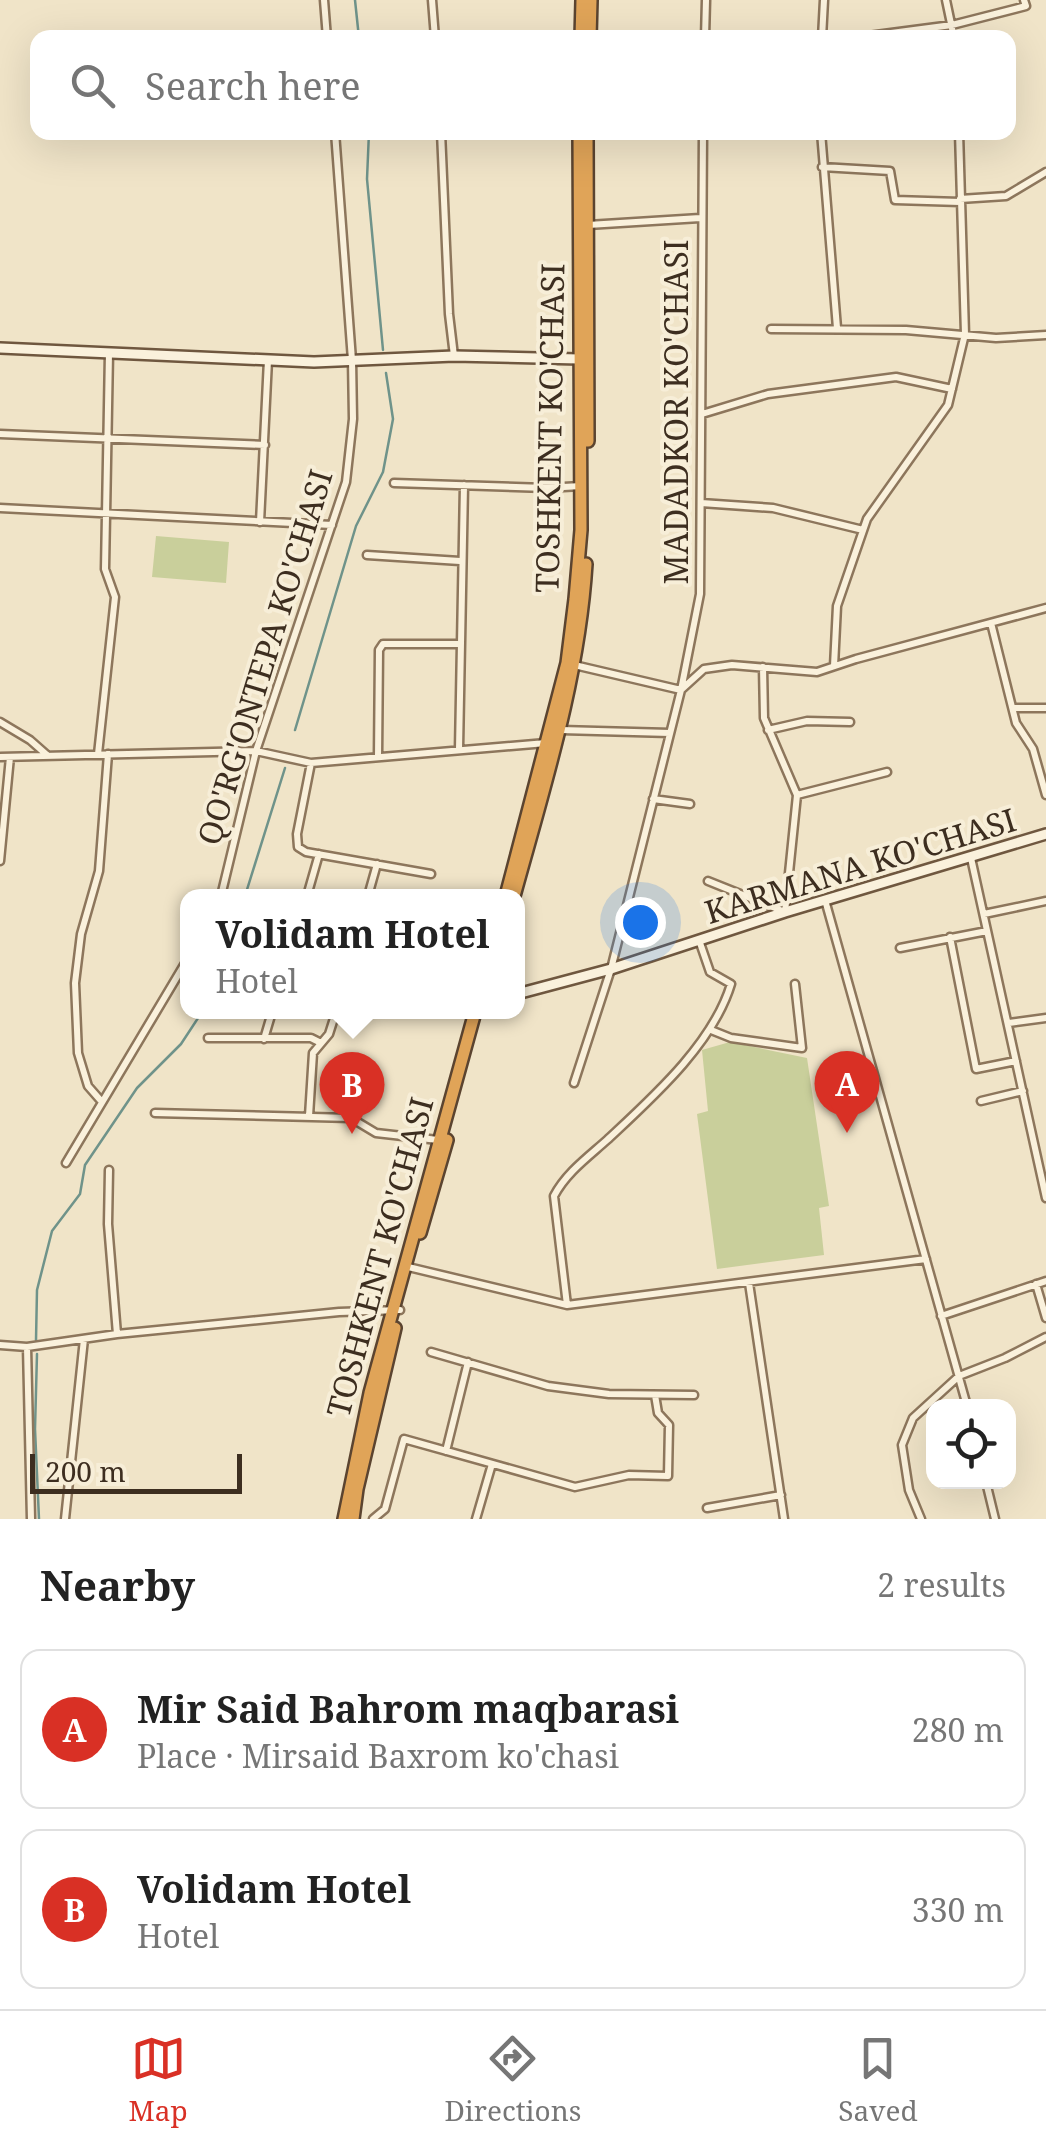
<!DOCTYPE html>
<meta charset="utf-8">
<style>
:root{--surface:#fff;--page:#f2f2f2;--text:#222;--muted:#767676;--line:#e0e0e0;--accent:#d93025}
body{margin:0;font-family:"Noto Serif",serif;background:var(--page);color:var(--text)}
.controls{position:absolute;right:30px;bottom:30px;display:grid;overflow:hidden;border-radius:20px;box-shadow:0 10px 40px #0002}
.controls button{width:90px;height:90px;display:grid;place-items:center;padding:0;border:0;border-bottom:2px solid var(--line);background:var(--surface);color:var(--text);font:50px sans-serif}
.scale{position:absolute;left:30px;bottom:25px;width:212px;box-sizing:border-box;padding-left:10px;border:5px solid #3d2e20;border-top:0;font-size:28px;line-height:35px;white-space:nowrap;color:#3d2e20;-webkit-text-stroke:8px #f7eed8;paint-order:stroke}
.you{position:absolute;left:640px;top:922px;width:35px;height:35px;margin:-25px;border:8px solid #fff;border-radius:50%;background:#1a73e8;box-shadow:0 0 0 15px #1a73e833}
.badge{display:grid;place-items:center;width:65px;height:65px;border-radius:50%;background:var(--accent);color:#fff;font-size:32px;font-weight:700}
.pin{position:absolute;translate:-50% -82px;filter:drop-shadow(0 2px 5px #0008)}
.pin::after{content:'';position:absolute;top:52px;width:35px;height:30px;background:inherit;clip-path:polygon(0 0,100% 0,50% 100%)}
.popup{position:absolute;left:180px;top:889px;width:345px;height:130px;box-sizing:border-box;display:grid;place-content:center;border-radius:20px;background:var(--surface);filter:drop-shadow(0 2px 8px #0005);font-size:32px;white-space:nowrap;color:var(--muted)}
.popup b{font-size:38px;color:var(--text)}
.popup::after{content:'';position:absolute;left:50%;top:100%;margin-left:-20px;border:20px solid transparent;border-top-color:var(--surface)}
.list{margin:0;padding:0;list-style:none}
h2{display:flex;justify-content:space-between;align-items:center;height:130px;margin:0;padding:0 40px;font-size:42px}
h2 small{font-size:32px;font-weight:400;color:var(--muted)}
.list li{display:grid;grid-template-columns:65px 1fr auto;gap:30px;align-items:center;box-sizing:border-box;height:160px;margin:0 20px 20px;padding:0 20px;border:2px solid var(--line);border-radius:20px}
.list b{display:block;font-size:38px;white-space:nowrap}
.list p{margin:0;font-size:32px;white-space:nowrap;color:var(--muted)}
.list em{font-size:32px;font-style:normal;color:var(--muted)}
.icon{flex:none;width:55px;height:55px;fill:none;stroke:currentColor;stroke-width:2;stroke-linecap:round;stroke-linejoin:round}
.map{position:relative;flex:none;width:1046px;height:1519px;overflow:hidden}
.search{position:absolute;background:var(--surface);box-shadow:0 10px 40px #0002;left:30px;right:30px;top:30px;height:110px;display:flex;align-items:center;gap:25px;box-sizing:border-box;padding:0 35px;border-radius:20px;color:var(--muted);font-size:38px}
.sheet{height:490px;background:var(--surface)}
nav{display:flex;justify-content:space-around;align-items:center;box-sizing:border-box;height:140px;border-top:2px solid var(--line);background:var(--surface);font-size:28px;color:var(--muted)}
nav a{display:grid;justify-items:center;gap:5px}
nav .on{color:var(--accent)}
.map>svg:first-child{display:block}
.green{fill:#c9cf9b}
.lines{fill:none;stroke-linecap:round;stroke-linejoin:round}
.stream{stroke:#6f938a;stroke-width:2.5}
.street-casing{stroke:#8d765c;stroke-width:11}
.secondary-casing{stroke:#6f573f;stroke-width:14}
.highway-casing{stroke:#5b4430;stroke-width:16}
.street{stroke:#faf1dc;stroke-width:6}
.secondary{stroke:#faf1dc;stroke-width:9}
.highway{stroke:#e0a458;stroke-width:11}
.labels{text-anchor:middle;dominant-baseline:central;stroke-width:8;stroke-linejoin:round;paint-order:stroke}
.street-label{font-size:32px;fill:#3d2e20;stroke:#f7eed8}
</style>
<div class="map">
<svg width="1046" height="1519" viewBox="0 0 1046 1519">
<rect width="100%" height="100%" fill="#f0e4c8"/>
<path class="green" d="M156,536L229,542L226,583L152,577Z
M730,1042L807,1058L829,1206L819,1208L824,1255L717,1269L697,1114L708,1111L702,1050Z"/>
<g class="lines">
<path class="stream" d="M355,0L359,38
M369,132L367,179L383,350
M295,730L356,526L383,472L393,419L386,373
M245,896L285,768
M36,1340L37,1290L52,1231L80,1194L85,1165L137,1088L181,1044L202,1012
M37,1354L35,1429L39,1519"/>
<g class="street-casing">
<path id="street" d="M324,0L327,38
M432,0L435,38
M946,0L954,38
M705,38L706,0
M822,38L824,0
M853,38L952,25L1026,6L1024,0
M441,132L449,314L454,356
M821,132L837,328
M822,167L890,171L895,200L960,202
M960,199L1006,196L1046,172
M588,225L700,218
M771,329L906,330L996,338L1046,335
M702,414L768,394L896,377L952,389
M0,434L265,445
M394,483L546,488L581,486
M701,503L773,508L863,530
M0,508L332,525
M260,522L268,360
M367,555L460,561
M991,623L1016,723L1033,749L1046,795
M570,664L681,690
M834,666L837,606L867,519L948,405L965,334L959,132
M682,689L704,669L732,665L817,672L856,659L1046,608
M1013,708H1046
M0,722L30,740L47,755
M561,730L670,733
M768,730L807,721L850,722
M459,749L464,485
M98,754L115,597L105,569L109,353
M0,757L256,751L311,763L546,743
M378,757L379,650L383,644H460
M311,763L297,834L298,847L306,852L431,874
M797,795L887,772
M653,799L690,804
M971,858L1046,1198
M0,861L10,757
M708,881L785,912L797,795L764,718L763,667
M221,896L256,751L346,482L353,419L352,360L335,132
M307,896L319,854
M368,896L377,864
M825,900L967,1406
M984,914L1046,901
M950,937L976,1069L1016,1061
M900,948L987,931
M1009,1023L1046,1018
M711,1030L731,1038L802,1048L795,984
M208,1038H311L321,1043
M264,1039L272,1012
M574,1083L611,969L681,690L700,594L703,132
M981,1101L1023,1091
M102,1102L88,1086L78,1053L75,983L81,934L99,871L108,754
M155,1113L351,1118L376,1133L438,1140
M309,1116L313,1053L329,1034L336,1012
M66,1163L187,960
M109,1170L108,1224L117,1334
M404,1266L567,1305L926,1259
M749,1283L784,1519
M1036,1284L1046,1318
M567,1305L554,1196C566,1173 588,1157 607,1140C652,1098 713,1044 731,984L710,972L699,940
M941,1316L1046,1281
M0,1345L27,1347L117,1334L339,1312L400,1310
M27,1347L31,1519
M431,1352L548,1386L609,1394L694,1395
M446,1451L468,1362
M986,1482L995,1519
M707,1508L781,1495
M65,1519L84,1339
M373,1519L385,1509L404,1439L575,1487L629,1475L668,1476L669,1425L658,1413L655,1395
M476,1519L492,1464
M921,1519L909,1490L902,1445L913,1418L959,1376L1005,1358L1046,1337"/>
</g>
<g class="secondary-casing">
<path id="secondary" d="M0,348L314,362L454,356L579,359
M517,994L611,969L785,912L1046,834"/>
</g>
<g class="highway-casing">
<path id="highway" d="M581,38L582,0
M590,38L591,0
M587,132L588,441
M506,896L567,663L575,599L581,530L579,132
M514,896C544,787 579,678 586,564
M420,1233L447,1140
M344,1519L370,1393L475,1012
M353,1519L357,1489L395,1328"/>
</g>
<use href="#street" class="street"/>
<use href="#secondary" class="secondary"/>
<use href="#highway" class="highway"/>
</g>
<g class="labels">
<g class="street-label">
<text transform="translate(675 412) rotate(-90)">MADADKOR KO'CHASI</text>
<text transform="translate(549 428) rotate(-89)">TOSHKENT KO'CHASI</text>
<text transform="translate(264 657) rotate(-73)">QO'RG'ONTEPA KO'CHASI</text>
<text transform="translate(860 865) rotate(-17)">KARMANA KO'CHASI</text>
<text transform="translate(379 1257) rotate(-75)">TOSHKENT KO'CHASI</text>
</g>
</g>
</svg>
<div class="controls">
<button><svg class="icon" aria-label="locate" viewBox="0 0 24 24"><circle cx="12" cy="12" r="6"/><path d="M12 2v4M12 18v4M2 12h4M18 12h4"/></svg></button>
</div>
<div class="scale">200 m</div>
<div class="you"></div>
<div class="pin badge" style="left:847px;top:1133px">A</div>
<div class="pin badge" style="left:352px;top:1134px">B</div>
<div class="popup"><b>Volidam Hotel</b>Hotel</div>
<div class="search"><svg class="icon" aria-label="search" viewBox="0 0 24 24"><circle cx="10" cy="10" r="6"/><path d="M15 15l6 6"/></svg>Search here</div>
</div>
<section class="sheet">
<h2>Nearby<small>2 results</small></h2>
<ul class="list">
<li><span class="badge">A</span><div><b>Mir Said Bahrom maqbarasi</b><p>Place · Mirsaid Baxrom ko'chasi</p></div><em>280 m</em></li>
<li><span class="badge">B</span><div><b>Volidam Hotel</b><p>Hotel</p></div><em>330 m</em></li>
</ul>
</section>
<nav>
<a class="on"><svg class="icon" aria-label="map" viewBox="0 0 24 24"><path d="M3 6l6-2 6 2 6-2v14l-6 2-6-2-6 2zM9 4v14M15 6v14"/></svg>Map</a>
<a><svg class="icon" aria-label="directions" viewBox="0 0 24 24"><path d="M12 3l9 9-9 9-9-9zM9 14v-3h6M13 9l2 2-2 2"/></svg>Directions</a>
<a><svg class="icon" aria-label="saved" viewBox="0 0 24 24"><path d="M7 4h10v16l-5-4-5 4z"/></svg>Saved</a>
</nav>
